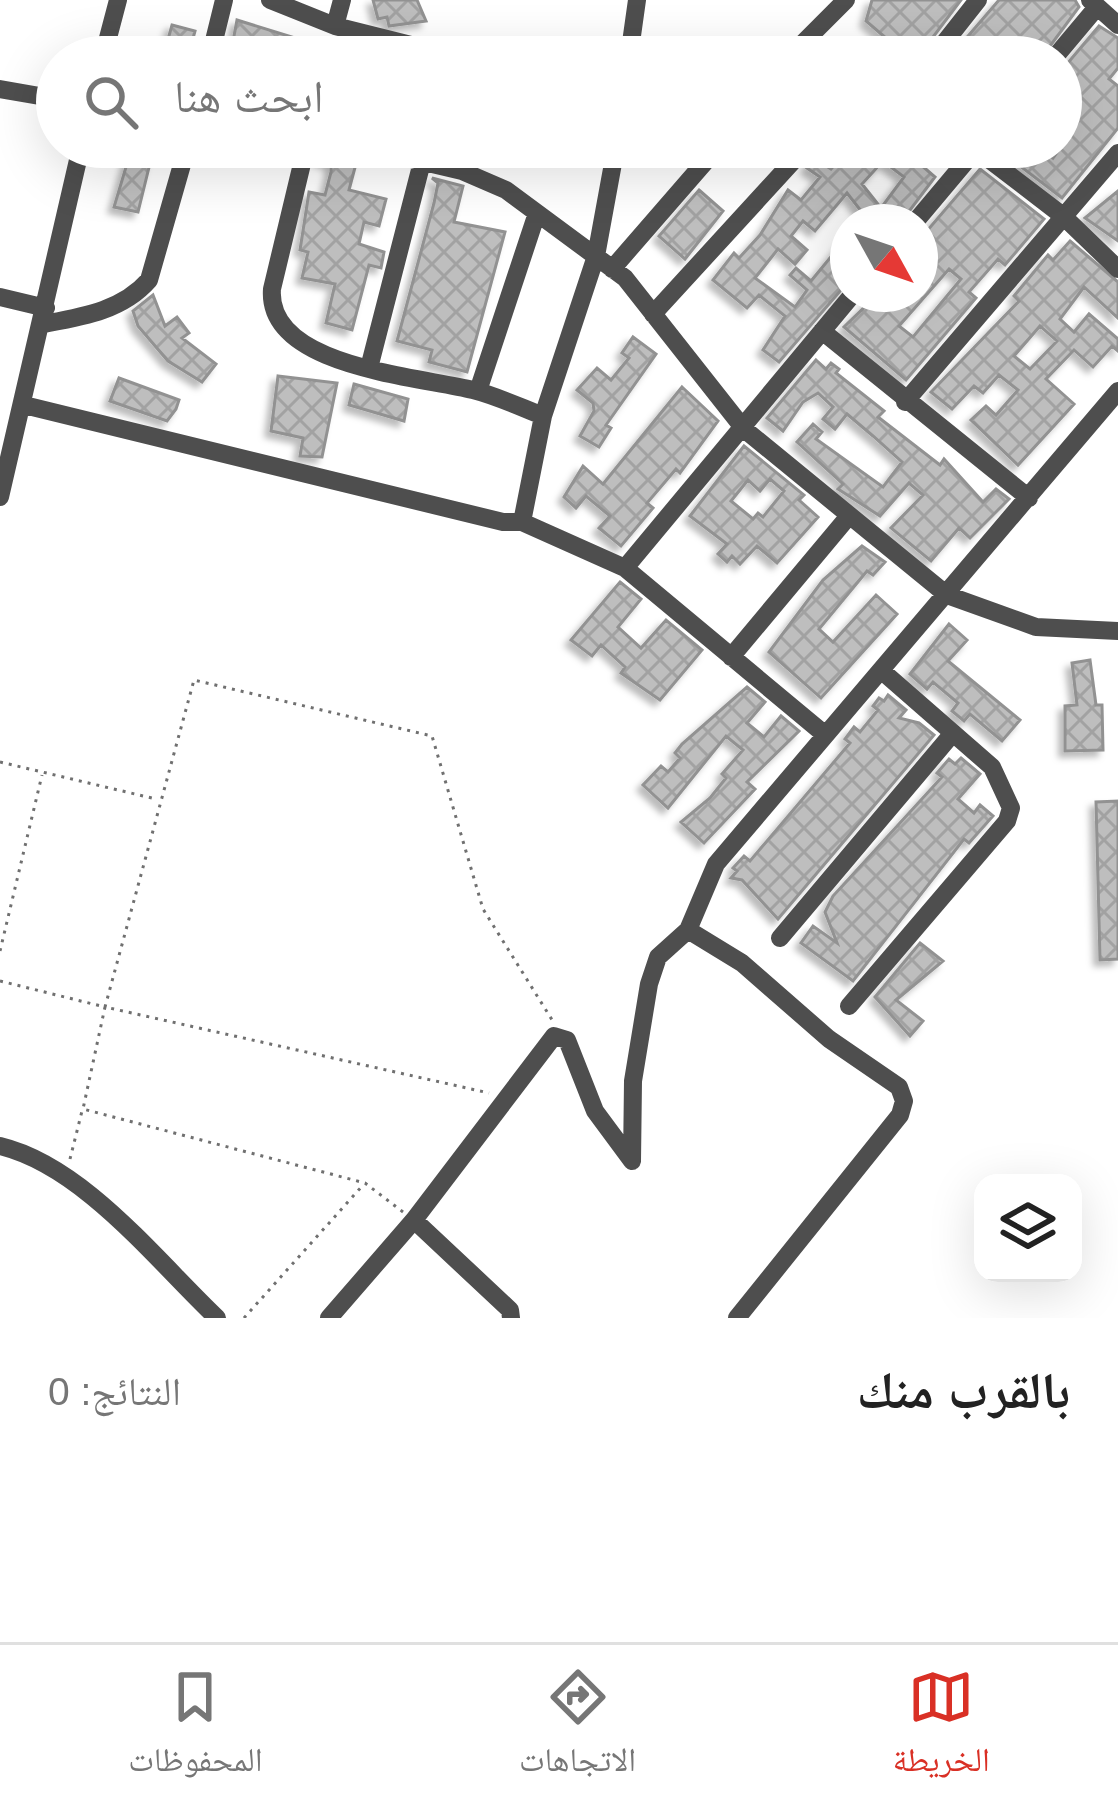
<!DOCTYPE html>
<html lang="ar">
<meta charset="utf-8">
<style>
:root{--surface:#fff;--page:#f2f2f2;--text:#222;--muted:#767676;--line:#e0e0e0;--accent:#d93025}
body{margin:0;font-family:Arial,"Noto Naskh Arabic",sans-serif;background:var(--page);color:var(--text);direction:rtl}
.controls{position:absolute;right:36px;bottom:36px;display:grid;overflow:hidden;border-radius:24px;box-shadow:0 12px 48px #0002}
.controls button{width:108px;height:108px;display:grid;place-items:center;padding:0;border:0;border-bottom:3px solid var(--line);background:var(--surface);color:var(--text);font:60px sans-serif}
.compass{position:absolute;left:830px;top:204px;width:108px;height:108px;border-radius:50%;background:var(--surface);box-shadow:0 12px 48px #0002;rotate:130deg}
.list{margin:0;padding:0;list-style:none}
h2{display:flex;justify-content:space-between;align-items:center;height:156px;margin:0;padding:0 48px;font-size:51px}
h2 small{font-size:39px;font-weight:400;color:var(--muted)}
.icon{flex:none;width:66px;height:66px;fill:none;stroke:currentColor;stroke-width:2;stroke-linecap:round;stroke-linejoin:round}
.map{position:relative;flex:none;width:1118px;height:1318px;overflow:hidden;direction:ltr}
.search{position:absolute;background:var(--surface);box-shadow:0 12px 48px #0002;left:36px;right:36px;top:36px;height:132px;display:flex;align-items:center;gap:30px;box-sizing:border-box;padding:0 42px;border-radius:66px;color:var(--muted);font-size:45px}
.sheet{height:324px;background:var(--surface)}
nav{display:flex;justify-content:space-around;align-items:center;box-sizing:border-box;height:168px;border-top:3px solid var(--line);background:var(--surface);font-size:33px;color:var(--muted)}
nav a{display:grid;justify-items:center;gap:6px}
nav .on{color:var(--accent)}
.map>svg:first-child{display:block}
.building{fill:url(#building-cross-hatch);stroke:#929292;stroke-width:3;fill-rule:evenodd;filter:url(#shadow)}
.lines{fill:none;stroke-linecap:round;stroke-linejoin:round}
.path{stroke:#707070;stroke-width:3;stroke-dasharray:3 6;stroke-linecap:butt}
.minor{stroke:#4e4e4e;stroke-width:18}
</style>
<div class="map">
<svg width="1118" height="1318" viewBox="0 0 1118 1318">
<defs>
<pattern id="building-cross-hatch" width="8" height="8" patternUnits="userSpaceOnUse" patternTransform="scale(3)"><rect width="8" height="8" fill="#bebebe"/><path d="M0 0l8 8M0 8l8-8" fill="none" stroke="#a2a2a2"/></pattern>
<filter id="shadow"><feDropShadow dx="-5.5" dy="5.5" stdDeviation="3" flood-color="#0004"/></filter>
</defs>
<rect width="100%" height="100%" fill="#fff"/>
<path class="building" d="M373,0H417L426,21L389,26L387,17L378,19Z
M872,0H961L918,57H888L879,48L887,39L866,21Z
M999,0H1075L1079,7L1042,57H950Z
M237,20L292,37L288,57H230Z
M172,25L195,31L188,57H163Z
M1099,26L1118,38V68L1109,79L1118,86V128L1062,198L995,147H1040L1053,158L1061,147V71Z
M132,147H154L138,212L114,207Z
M834,147L856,149L866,158L874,147H908L905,151L935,177L901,222H860L865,216L847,193L815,231L803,221L791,236L807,250L795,264L778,249L755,278L795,307L807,290L790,275L796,268L811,281L848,236V282L779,362L763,350L785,316L759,295L747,308L713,280L734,253L739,258L760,235L788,190L801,200L820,177L807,168L814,158L831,169L843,155ZM883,161L904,177L881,208L862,184Z
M319,148L357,160L349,190L386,199L379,226L364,222L359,244L384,252L381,268L369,265L352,330L326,323L335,284L302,278L308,252L300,250L309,192L325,195L331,172V163L317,158Z
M980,169L1044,219L1005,265L998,259L969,292L976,298L906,380L844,327L878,294H920V239ZM949,269L961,279L913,337L899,326Z
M432,178L463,186L454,222L505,232L467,372L429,362L432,350L397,341L434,203L438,183Z
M699,190L723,211L685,259L659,236Z
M1118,191V241L1085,218Z
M1070,241L1118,282V318L1084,287L1060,319L1074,332L1089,314L1118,339V351L1112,346L1093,367L1074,350L1046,379L1074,404L1018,465L971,420L986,406L996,415L1018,390L999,375L983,393L974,386L952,409L931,392L1019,301L1014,296L1048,255L1053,260ZM1040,326L1057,341L1030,369L1014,356Z
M153,295L165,326L177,317L189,333L182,338L216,364L202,382L168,361L138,326L133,311Z
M633,337L656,354L606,425L611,428L599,447L580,436L594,411L593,403L577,390L597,368L611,380L629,358L622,353Z
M816,360L826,369L831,363L839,369L836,373L884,411L878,417L940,465L944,459L983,502L996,489L1009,499L970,538L959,528L931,561L891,528L923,495L909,483L880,516L838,489L843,484L797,442L813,424L822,432L816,439L883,487L902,462L873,436L847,414L835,429L823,419L833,407L818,393L803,402L783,431L767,418Z
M278,376L337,383L322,457L300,456L303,438L271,431Z
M119,378L179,400L176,409L167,421L110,401Z
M354,384L408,399L404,421L349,405Z
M682,387L718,421L680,473L676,469L647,503L653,508L621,546L599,528L610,516L586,496L576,508L564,497L583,466L603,484Z
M744,446L804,495L799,500L818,517L777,563L757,546L740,564L732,556L727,562L718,554L727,544L690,516ZM770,479L784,491L763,517L758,513L753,519L731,501L748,480L760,491Z
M862,546L885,562L873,575L867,571L819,629L833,642L876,595L897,614L821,698L769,652L823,580Z
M620,582L641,599L618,627L641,648L666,620L702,650L660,700L621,673L625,667L601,645L592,656L571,640Z
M949,624L967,640L948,661L1020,720L1002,741L970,714L964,721L952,711L958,703L933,682L927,689L910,674Z
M1090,660L1096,705H1102L1103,750L1065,751V706L1077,705L1072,663Z
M747,687L765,702L747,723L764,737L781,716L799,731L747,782L755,789L704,843L681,822L710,798L726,778L722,774L743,750L726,736L668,808L643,785L661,766L668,772L680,758L675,753L682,744Z
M888,695L906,710L899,718L919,723L934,735L778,919L742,880L731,878L737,871L733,868L744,856L750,861L850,743L845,739L854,727L860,732L878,710L873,706L879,698L884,701Z
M961,758L980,774L958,799L974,813L980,805L993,816L969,843L964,839L853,981L801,943L813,926L837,943L825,912L833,896L942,777L937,773L949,759L955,764Z
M1118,801V959L1100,960L1096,802Z
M920,943L943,961L896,1000L923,1021L910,1036L875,997Z"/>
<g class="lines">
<path class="path" d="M0,762L156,799
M0,951L42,775
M0,981L105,1007L194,680L432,736L483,909L554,1023
M70,1159L82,1111
M403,1212L365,1183L83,1109L105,1007L489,1093
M244,1318L364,1184"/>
<path class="minor" d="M270,0L335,26
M342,0L335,26L459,57
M1090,0L1118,25
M103,57L118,0
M210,57L224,0
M629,57L637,0
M789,57L846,0
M933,57L978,0
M1055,57L1097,7
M0,89L57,99
M306,147L272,289C266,367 417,376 473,390C497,396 520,407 543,416
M360,147L462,171L506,190L625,278L744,429L947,595L1036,627L1118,631
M616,147L596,256L543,416L522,522L625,568L823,733
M973,147L1063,216L1118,269
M915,222L978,147
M612,269L718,147
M0,297L46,308
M653,314L806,147
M43,324C81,317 122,311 149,280L187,147
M822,331L1029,498
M369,368L422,162
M478,391L537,213
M905,402L1118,153
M24,405L503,522H522
M0,497L81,147
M625,568L853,294
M731,657L848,517
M688,930L742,963L829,1039L899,1087L904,1101L900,1115L737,1318
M780,938L953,733
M849,1006L1007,821L1011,808L992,767L882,671
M0,1146C83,1166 155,1259 217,1318
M632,1161L633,1081L649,984L658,957L688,930L716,864L1118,391
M414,1220L510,1310L511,1318
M329,1318L414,1220L554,1036L567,1040L595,1111L632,1161"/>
</g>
</svg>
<div class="controls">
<button><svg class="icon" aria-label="layers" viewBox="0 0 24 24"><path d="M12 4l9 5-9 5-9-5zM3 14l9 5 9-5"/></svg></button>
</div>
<svg class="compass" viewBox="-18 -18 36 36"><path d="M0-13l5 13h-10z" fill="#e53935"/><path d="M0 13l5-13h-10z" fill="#767676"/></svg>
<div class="search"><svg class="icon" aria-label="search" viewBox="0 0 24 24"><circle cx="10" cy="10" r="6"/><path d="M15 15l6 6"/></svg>ابحث هنا</div>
</div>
<section class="sheet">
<h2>بالقرب منك<small>النتائج: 0</small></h2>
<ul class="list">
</ul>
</section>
<nav>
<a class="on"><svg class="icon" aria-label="map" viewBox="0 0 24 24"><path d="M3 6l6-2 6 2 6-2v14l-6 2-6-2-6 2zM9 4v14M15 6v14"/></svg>الخريطة</a>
<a><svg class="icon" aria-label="directions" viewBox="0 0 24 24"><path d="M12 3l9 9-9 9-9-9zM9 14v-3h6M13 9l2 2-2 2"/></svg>الاتجاهات</a>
<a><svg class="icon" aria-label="saved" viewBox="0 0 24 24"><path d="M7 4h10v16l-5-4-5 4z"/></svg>المحفوظات</a>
</nav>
